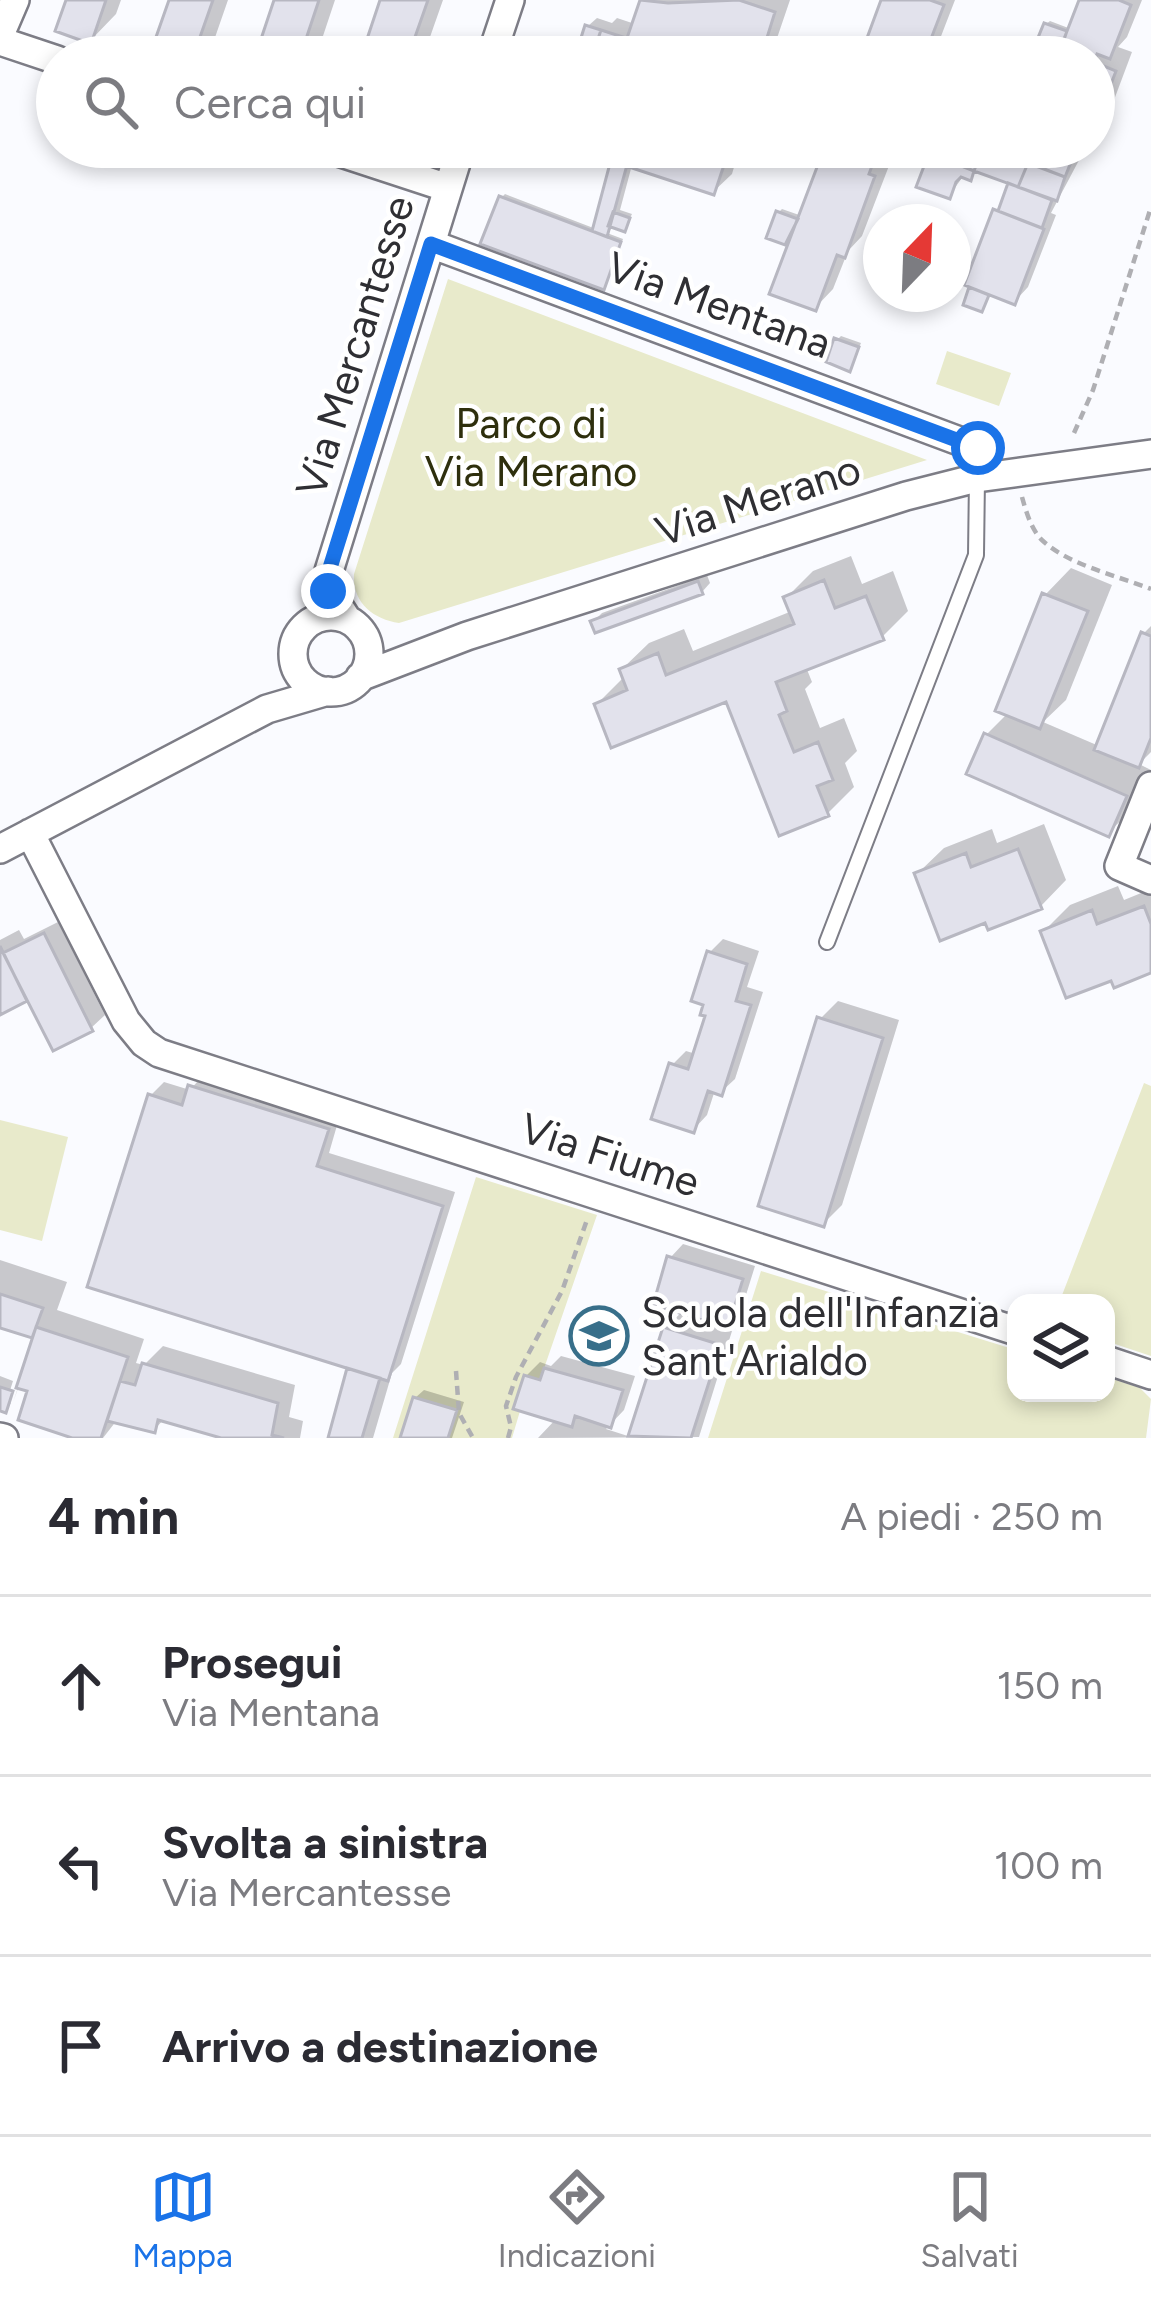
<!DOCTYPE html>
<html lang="it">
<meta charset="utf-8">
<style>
:root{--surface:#fff;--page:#f2f2f3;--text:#2b2b33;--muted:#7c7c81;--line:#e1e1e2;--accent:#1a73e8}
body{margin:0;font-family:Figtree,sans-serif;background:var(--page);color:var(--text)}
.controls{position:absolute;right:36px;bottom:36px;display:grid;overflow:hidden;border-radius:24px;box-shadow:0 6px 18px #0003}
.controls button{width:108px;height:108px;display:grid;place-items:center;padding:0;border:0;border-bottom:3px solid var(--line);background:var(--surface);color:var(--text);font:60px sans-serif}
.compass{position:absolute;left:863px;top:204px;width:108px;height:108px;border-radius:50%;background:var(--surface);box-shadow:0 6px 18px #0003;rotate:23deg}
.stop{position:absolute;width:36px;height:36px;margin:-27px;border:9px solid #1a73e8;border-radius:50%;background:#fff}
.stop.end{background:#1a73e8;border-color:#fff;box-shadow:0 3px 12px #0008}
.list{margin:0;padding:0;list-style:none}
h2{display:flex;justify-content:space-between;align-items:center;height:156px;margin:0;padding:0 48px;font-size:51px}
h2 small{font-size:39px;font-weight:400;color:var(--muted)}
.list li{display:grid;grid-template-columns:78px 1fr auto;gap:36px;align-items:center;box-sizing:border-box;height:180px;padding:0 48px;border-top:3px solid var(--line)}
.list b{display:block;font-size:45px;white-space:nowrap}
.list p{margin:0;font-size:39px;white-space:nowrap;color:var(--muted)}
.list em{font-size:39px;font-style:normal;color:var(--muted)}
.icon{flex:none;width:66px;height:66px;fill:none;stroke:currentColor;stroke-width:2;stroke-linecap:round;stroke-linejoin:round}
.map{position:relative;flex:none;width:1151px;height:1438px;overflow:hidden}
.search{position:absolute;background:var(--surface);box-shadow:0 6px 18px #0003;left:36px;right:36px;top:36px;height:132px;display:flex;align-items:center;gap:30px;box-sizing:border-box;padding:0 42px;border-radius:66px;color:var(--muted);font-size:45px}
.sheet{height:696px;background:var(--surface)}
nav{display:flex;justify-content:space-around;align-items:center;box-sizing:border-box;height:168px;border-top:3px solid var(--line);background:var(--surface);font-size:33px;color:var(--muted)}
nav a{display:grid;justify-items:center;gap:6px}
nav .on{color:var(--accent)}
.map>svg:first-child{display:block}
.green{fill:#e8eacb}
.shadow{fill:#0003}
.building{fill:#e2e2ec;stroke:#b7b7c1;stroke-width:3}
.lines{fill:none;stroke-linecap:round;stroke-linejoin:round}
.service-casing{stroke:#7d7d86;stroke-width:18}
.minor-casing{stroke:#7d7d86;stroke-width:32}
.path{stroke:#afafb3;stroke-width:4.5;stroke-dasharray:9 6;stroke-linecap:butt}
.service{stroke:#fff;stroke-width:14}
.minor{stroke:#fff;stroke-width:27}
.route{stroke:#1a73e8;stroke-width:15}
.labels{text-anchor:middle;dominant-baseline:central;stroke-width:9;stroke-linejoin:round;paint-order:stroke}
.street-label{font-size:42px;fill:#2f2f33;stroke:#fff}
.park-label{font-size:42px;fill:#2e2f0d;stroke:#fff}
.poi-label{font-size:42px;fill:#2f2f33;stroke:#fff;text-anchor:start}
</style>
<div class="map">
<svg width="1151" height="1438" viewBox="0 0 1151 1438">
<rect width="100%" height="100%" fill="#fafbff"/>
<path class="green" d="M448,279L927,460L399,623C373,619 352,602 354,574Z
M947,351L1011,373L999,406L936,384Z
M1144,1083L1151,1086V1356L1106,1341V1303H1059Z
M0,1120L68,1137L42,1241L0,1230Z
M476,1177L597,1215L540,1380L524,1375L513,1408L520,1411L512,1438H393Z
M761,1271L1016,1350V1393H1106V1377L1140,1388L1151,1399L1146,1438H708Z"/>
<path class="shadow" d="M70,0H121L116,14L90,41Z
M172,0H228L211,49L203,57H152Z
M277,0H335L316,57H258Z
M383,0H443L423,57H364Z
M643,0H790L774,47L764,57H731L730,50L706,42L701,57H578L588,26L597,18L612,23L617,18L635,24Z
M885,0H955L933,57H867Z
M1082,0H1142L1127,37L1118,47L1132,52L1105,124L1094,135V57H1060L1046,24L1050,21L1071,29Z
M609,147H740L732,174L713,192L632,165L620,210L632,214L625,228L615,225L607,233L623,239L606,283L501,198L505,194L596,229L619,150Z
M833,147H888L885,155L892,158L862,236L848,251L833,289L815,308L797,229L784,242L778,213L782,209L802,216L825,156Z
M922,147H1013L1032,154L1035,147H1086L1051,213L1056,215L1028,287L1015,301L990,292L982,309L967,303L996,211L1003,204L1011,182L978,169L970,177L964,175L949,196L933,151Z
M841,336L861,343L850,368L837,340Z
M851,556L862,584L893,571L908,611L882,637L806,667L812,682L805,689L820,728L844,718L857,751L845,763L854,787L828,813L727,698L597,704L625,676L622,669L649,643L684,629L693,651L792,611L786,598L813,571Z
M1071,568L1112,585L1066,700L1043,722L1099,746L1144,633L1151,626V752L1139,764L1151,770L1135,807L1108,833L986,735L1008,713L1045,595Z
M707,575L710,583L702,592L594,621L602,613Z
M1044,824L1066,880L1040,907L987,919L917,874L944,848L992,829L997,843Z
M1118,886L1124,900L1151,889V970L1043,932L1070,905Z
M58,922L105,1015L91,1028L28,996L0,1012V940L19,930L24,939Z
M723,939L759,951L747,987L763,992L735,1079L721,1092L715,1090L707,1115L694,1129L672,1065L686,1051L696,1054L709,1014V953Z
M838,1001L899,1020L842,1205L824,1223L820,1019Z
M205,1073L340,1115L329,1153L455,1192L401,1364L392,1373L373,1438H331L351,1367L150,1096L164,1082L190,1090Z
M683,1244L755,1266L741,1311L723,1328L732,1331L699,1437L538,1438L556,1419L526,1376L540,1362L551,1366L561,1356L635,1376L624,1410L606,1429L631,1437L665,1328L683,1311L670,1258Z
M0,1260L67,1282L57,1310L144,1339L136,1363L144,1365L163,1346L295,1385L289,1417L303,1421L300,1438H231L165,1418L154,1430L117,1420L103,1438H81L22,1418L31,1389L19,1386L13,1402L36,1336L0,1325Z
M0,1376L13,1381L6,1403H11L5,1410L0,1408Z
M424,1390L464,1402L452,1438H403L415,1398Z"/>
<path class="building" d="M66,0H106L91,44L55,31Z
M169,0H213L193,57H149Z
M274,0H319L300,57H255Z
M380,0H428L408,57H361Z
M640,0L668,3L739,0L775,12L761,57H725L726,52L696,42L691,57H648L651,46L627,38Z
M881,0H930L944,5L924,57H860Z
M1079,0H1119L1131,5L1110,59L1097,54L1094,62L1116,71L1094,128V57H1057Z
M1044,23L1067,31L1059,54L1054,52L1052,57L1033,50Z
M585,25L601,30L592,57H575Z
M601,30L651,46L648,57H592Z
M618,147H730L714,195L626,166L629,158L616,153Z
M833,147H879L869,174L875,176L845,258L837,255L816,311L769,294L822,154L829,157Z
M931,147H983L974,171L929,153Z
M983,147L1028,163L1018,187L974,171Z
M1032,147H1077L1065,177L1026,162Z
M613,152L629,158L607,237L592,231Z
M929,153L974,171L971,181L961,177L956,182L950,199L916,187Z
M1028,163L1065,177L1057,201L1018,187Z
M1008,183L1052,200L1042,228L998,211Z
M499,196L621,242L604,290L480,244Z
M993,209L1044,229L1015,305L964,285Z
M776,211L798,219L785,245L766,238Z
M613,212L630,218L625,232L608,226Z
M969,287L989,295L982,312L963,305Z
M834,338L859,347L850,372L826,362Z
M824,580L835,608L866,596L884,640L776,682L787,711L779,715L794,752L818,742L833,780L817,786L829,816L779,836L726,702L611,748L594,704L627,690L619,669L658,653L666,675L794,624L783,597Z
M698,581L703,594L595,633L590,621Z
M1042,593L1088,611L1040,729L995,711Z
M1141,632L1151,636V738L1139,768L1094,750Z
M984,733L1127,796L1109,837L966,774Z
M1018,849L1042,909L988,930L985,923L940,941L914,873L966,853L971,867Z
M1144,906L1151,924V973L1114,988L1111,981L1066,998L1040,931L1092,910L1097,924Z
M44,933L93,1031L53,1051L3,953Z
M0,946L27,1001L0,1015Z
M707,951L747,964L736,1001L751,1005L722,1096L708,1091L694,1133L651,1119L669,1063L688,1069L705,1016L700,1015L703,1005L691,1001Z
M817,1017L883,1038L824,1227L758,1206Z
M188,1085L329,1129L317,1166L443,1206L388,1381L87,1287L148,1094L182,1105Z
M667,1256L743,1279L728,1328L653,1305Z
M0,1294L43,1308L32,1338L0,1328Z
M36,1327L128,1357L101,1438H72L18,1420L27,1391L16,1388Z
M663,1327L721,1345L691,1438L628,1436Z
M142,1363L278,1403L272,1435L284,1438H221L158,1420L155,1433L107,1421L120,1381L135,1385Z
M347,1368L380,1378L362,1438H328Z
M544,1368L623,1390L611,1428L575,1416L572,1427L513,1409L524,1375L540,1380Z
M0,1387L13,1391L6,1413L0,1411Z
M413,1397L457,1410L448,1438H400Z"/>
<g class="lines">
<g class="service-casing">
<path id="service" d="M827,942L976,555L977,478"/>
</g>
<g class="minor-casing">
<path id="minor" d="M0,35L15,0
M0,41L57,60
M491,57L510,0
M323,147L448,188
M431,244L978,448
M293 654a38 38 0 1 1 76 0a38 38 0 1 1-76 0Z
M347,619L329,591V571L461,147
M360,677L467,636L906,496L977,478L1151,454
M1151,786L1119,866L1151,880
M30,833L126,1021L144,1043L159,1053L1016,1331
M0,849L267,709L328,691
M1106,1360L1151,1375
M0,1437L4,1438"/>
</g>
<path class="path" d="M1074,433L1093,390L1151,207
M1022,497C1026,511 1031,530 1043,541C1069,565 1118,576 1151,589
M456,1371L459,1413L473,1438
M508,1438L511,1427L506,1406L516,1377L562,1291L588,1217"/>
<use href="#service" class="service"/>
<use href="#minor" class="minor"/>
</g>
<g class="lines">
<path class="route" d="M328,591L329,571L431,244L978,448"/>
</g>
<defs>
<g id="school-ring" transform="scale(3)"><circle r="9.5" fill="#fff" stroke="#386f8a" stroke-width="1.5"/><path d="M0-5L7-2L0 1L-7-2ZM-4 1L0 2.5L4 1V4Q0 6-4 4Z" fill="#386f8a"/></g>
</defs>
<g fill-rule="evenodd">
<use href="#school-ring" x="599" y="1336"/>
</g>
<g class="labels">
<g class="street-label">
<text transform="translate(719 305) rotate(20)">Via Mentana</text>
<text transform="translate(355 346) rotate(-73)">Via Mercantesse</text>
<text transform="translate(758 500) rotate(-18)">Via Merano</text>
<text transform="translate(610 1155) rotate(18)">Via Fiume</text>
</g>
<g class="park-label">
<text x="531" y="423">Parco di<tspan x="531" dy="48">Via Merano</tspan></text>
</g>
<g class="poi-label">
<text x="641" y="1312">Scuola dell'Infanzia<tspan x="641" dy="48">Sant'Arialdo</tspan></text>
</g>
</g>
</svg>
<div class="controls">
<button><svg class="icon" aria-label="layers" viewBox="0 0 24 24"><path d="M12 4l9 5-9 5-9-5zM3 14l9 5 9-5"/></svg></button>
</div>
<svg class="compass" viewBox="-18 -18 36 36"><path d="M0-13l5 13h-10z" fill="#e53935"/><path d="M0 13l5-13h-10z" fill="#7c7c81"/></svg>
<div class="stop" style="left:978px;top:448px"></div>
<div class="stop end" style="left:328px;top:591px"></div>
<div class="search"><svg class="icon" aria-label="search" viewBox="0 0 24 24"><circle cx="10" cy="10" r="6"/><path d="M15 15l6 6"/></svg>Cerca qui</div>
</div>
<section class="sheet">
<h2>4 min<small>A piedi · 250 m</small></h2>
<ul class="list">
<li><svg class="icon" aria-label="ahead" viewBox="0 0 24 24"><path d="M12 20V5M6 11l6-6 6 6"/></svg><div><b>Prosegui</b><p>Via Mentana</p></div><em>150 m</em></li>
<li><svg class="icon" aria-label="left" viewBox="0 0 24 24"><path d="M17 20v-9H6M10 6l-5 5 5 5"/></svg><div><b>Svolta a sinistra</b><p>Via Mercantesse</p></div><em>100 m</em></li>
<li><svg class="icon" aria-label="arrive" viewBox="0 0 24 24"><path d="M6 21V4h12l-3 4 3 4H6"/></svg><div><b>Arrivo a destinazione</b></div></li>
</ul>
</section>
<nav>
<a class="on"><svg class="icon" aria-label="map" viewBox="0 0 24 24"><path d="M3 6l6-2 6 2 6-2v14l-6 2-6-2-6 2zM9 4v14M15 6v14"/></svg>Mappa</a>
<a><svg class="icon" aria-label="directions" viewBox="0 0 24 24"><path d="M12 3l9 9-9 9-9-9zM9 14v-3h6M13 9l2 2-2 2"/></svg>Indicazioni</a>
<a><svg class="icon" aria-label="saved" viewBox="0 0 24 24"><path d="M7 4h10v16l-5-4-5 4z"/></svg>Salvati</a>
</nav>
